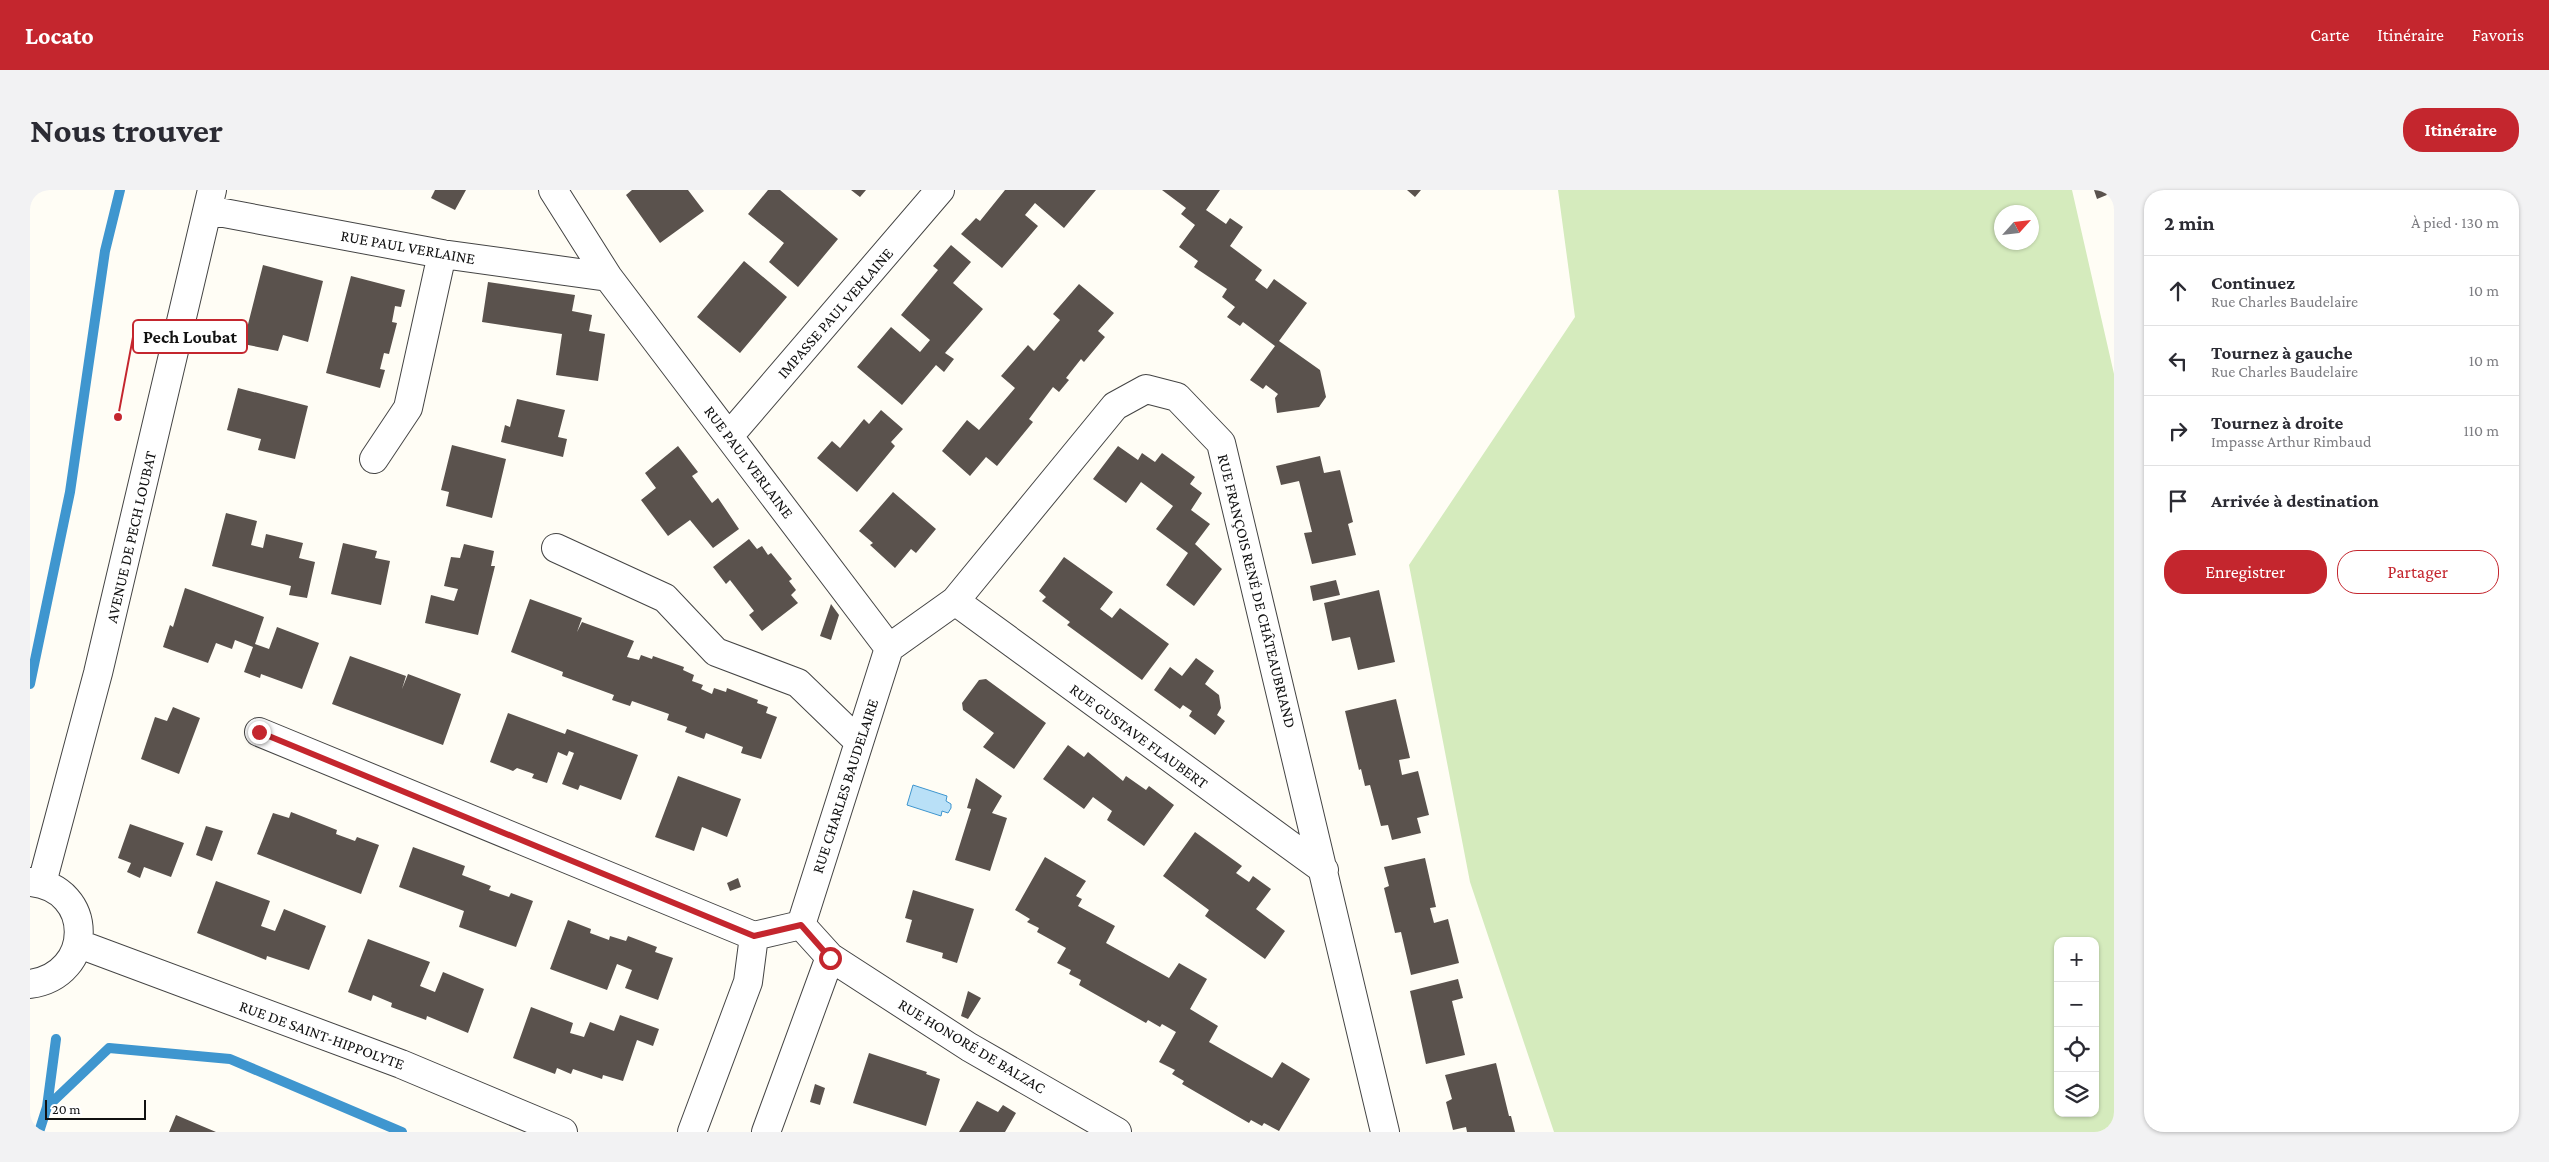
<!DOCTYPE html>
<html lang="fr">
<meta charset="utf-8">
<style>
:root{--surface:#fff;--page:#f2f2f3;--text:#2b2b33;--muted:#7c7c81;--line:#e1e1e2;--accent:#c4262e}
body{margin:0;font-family:"Crimson Pro",serif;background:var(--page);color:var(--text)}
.controls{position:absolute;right:15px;bottom:15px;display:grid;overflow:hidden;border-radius:10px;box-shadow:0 1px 4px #0004}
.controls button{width:45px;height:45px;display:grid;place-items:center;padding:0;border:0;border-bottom:1px solid var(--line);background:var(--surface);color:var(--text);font:25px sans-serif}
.compass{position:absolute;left:1964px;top:15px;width:45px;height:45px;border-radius:50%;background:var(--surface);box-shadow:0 1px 4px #0004;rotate:63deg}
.scale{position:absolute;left:15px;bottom:12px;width:101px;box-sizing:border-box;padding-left:5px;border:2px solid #111;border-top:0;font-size:14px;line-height:18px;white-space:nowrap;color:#111;-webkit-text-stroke:4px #fff;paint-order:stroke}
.stop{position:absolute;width:15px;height:15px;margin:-11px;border:4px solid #c4262e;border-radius:50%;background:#fff}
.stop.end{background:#c4262e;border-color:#fff;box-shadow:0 1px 5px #0008}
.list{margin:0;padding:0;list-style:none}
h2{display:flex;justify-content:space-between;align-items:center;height:65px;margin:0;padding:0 20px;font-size:21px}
h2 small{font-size:16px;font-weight:400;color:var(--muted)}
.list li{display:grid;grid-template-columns:32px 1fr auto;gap:15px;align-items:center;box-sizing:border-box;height:70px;padding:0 20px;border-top:1px solid var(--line)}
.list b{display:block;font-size:19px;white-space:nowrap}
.list p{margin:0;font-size:16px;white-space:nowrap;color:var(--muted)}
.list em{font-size:16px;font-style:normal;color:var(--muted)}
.actions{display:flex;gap:10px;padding:15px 20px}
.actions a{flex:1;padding:11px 0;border:1px solid var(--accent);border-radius:20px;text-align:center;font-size:18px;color:var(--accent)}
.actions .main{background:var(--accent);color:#fff}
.icon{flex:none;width:28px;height:28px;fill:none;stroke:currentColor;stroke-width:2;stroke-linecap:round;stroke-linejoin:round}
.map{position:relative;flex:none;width:2084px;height:942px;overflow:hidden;border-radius:20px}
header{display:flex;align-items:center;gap:30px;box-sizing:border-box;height:70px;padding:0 25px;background:var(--accent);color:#fff}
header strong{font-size:24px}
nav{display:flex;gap:28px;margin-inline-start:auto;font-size:18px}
.intro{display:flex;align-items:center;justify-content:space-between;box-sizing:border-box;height:120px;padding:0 30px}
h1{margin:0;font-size:35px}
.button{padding:12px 22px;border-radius:20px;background:var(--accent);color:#fff;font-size:18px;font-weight:700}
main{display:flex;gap:30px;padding:0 30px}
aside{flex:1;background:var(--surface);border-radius:20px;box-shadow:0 1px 4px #0004}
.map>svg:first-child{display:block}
.green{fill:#d5ebbd;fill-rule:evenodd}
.water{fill:#b9e0f7;stroke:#3f96cf}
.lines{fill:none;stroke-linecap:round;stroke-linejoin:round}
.stream{stroke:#3f96cf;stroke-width:10}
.building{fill:#5a524d}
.minor-casing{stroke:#444;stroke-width:30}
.minor{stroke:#fff;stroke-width:28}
.route{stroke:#c4262e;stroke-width:6}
.labels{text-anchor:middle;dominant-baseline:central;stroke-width:5;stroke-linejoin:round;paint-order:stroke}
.street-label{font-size:16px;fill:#111;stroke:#fff}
.leader{fill:none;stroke:#c4262e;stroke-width:2}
.callout-dot{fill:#c4262e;stroke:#fff;stroke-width:2}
.callout{fill:#fff;stroke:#c4262e;stroke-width:2}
.callout-label{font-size:18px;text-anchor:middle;font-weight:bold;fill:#111}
</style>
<header>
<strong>Locato</strong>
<nav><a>Carte</a><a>Itinéraire</a><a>Favoris</a></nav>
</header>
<div class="intro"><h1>Nous trouver</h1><a class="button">Itinéraire</a></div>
<main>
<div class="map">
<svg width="2084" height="942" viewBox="0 0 2084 942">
<rect width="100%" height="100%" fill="#fffdf5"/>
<path class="green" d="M1528,0H2042L2084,184V942H1524L1440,692L1379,375L1545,127ZM1972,22H2002V52H1972ZM2028,751H2065V923H2028Z"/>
<path class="water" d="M883,595L917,606L916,611L921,614V618L918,623L912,621L911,626L877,615Z"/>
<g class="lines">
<path class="stream" d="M0,494L40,302L75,61L90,0
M17,917L79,858L200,869L372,942
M9,942L17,917L26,849"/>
</g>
<path class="building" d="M405,0H436L425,20L401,8Z
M602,0H658L674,21L630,53L596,5Z
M738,0H750L808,49L768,97L739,72L754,53L718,24Z
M821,0H836L830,7Z
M975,0H1066L1034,38L1005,13L995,25L1008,36L972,78L931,44L946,28L950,31Z
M1132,0H1190L1176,20L1196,34L1200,28L1213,37L1200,56L1232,80L1225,90L1237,99L1244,89L1277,113L1249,151L1290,180L1296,207L1289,217L1247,223L1245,208L1248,204L1236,195L1233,199L1220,190L1245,156L1213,132L1210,136L1197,127L1205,117L1192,107L1197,99L1164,77L1168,71L1149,57L1165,35L1151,24L1156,18Z
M1377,0H1391L1385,7Z
M2064,0H2084V2L2067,9Z
M921,55L941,72L923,93L953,119L915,163L924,169L914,182L906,175L872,215L827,177L861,137L890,162L900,150L871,125L908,80L903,76Z
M714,71L757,107L710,163L667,127Z
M233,75L293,91L278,152L253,145L248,161L213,154Z
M321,86L375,100L371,117L365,116L362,132L367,133L359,164L354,163L350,179L355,180L350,198L296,183Z
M458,92L545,105L542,121L562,125L559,141L575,144L568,191L526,185L532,144L452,132Z
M1049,94L1084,123L1068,141L1075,147L1054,172L1051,169L1036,188L1039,190L1029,202L1023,197L999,229L1003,232L967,276L956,267L940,286L912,261L937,230L949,240L985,198L971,186L998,155L1004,161L1030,130L1023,124Z
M208,198L278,216L265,269L228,260L231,249L197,240Z
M487,209L535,220L528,247L537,249L533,267L471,252L475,235L480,237Z
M851,220L873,239L861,252L865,256L827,302L787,268L802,251L810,258L834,229L839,234Z
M422,255L476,269L462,328L416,316L419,302L411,300Z
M648,256L668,282L662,286L682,313L688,308L709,339L683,358L660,330L638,346L611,310L626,298L615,283Z
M1088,256L1108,270L1112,263L1125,272L1132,263L1165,287L1160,294L1172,303L1161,320L1180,334L1165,354L1192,379L1164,416L1136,395L1158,363L1126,339L1143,316L1111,292L1096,313L1063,289Z
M1290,266L1294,283L1310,280L1323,332L1318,334L1326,365L1282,374L1274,343L1282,342L1269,291L1251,295L1246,276Z
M863,302L906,339L886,363L881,359L865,378L840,355L843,353L829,341Z
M196,323L227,331L221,355L233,358L236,344L273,353L269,368L285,372L277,408L259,405L261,396L182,376Z
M719,349L727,359L732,356L738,365L741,363L762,389L759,391L766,400L761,405L768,413L732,441L719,425L724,421L700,390L696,394L683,377Z
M313,353L347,361L345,368L360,371L351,415L301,404Z
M434,354L464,361L461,376H465L448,445L395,433L401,405L424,411L428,399L414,396L421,367L430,368Z
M1034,367L1083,402L1070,419L1082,428L1090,418L1139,454L1112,490L1037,435L1040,432L1012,411L1016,407L1009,401Z
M1306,390L1310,405L1283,411L1280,396Z
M155,398L234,427L225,454L239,459L247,437L289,453L272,499L231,484L230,488L214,482L223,457L205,450L202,459L186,453L178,473L133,457L140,435L143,437Z
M1349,400L1365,472L1328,480L1320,447L1302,451L1294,413Z
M500,409L552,428L547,442L552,432L604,451L597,467L609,470L611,465L622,469L623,466L654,477L653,480L664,485L662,491L673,495L671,499L682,504L684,498L696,502L697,498L728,510L727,513L738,517L736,523L747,527L731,569L711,563L713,557L676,543L674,549L655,542L657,537L637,530L639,524L602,511L600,516L582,510L584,505L532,486L533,482L481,462Z
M801,414L809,425L801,450L790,446Z
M320,466L376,486L372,499L378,484L431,504L413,555L302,514Z
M1166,468L1184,481L1175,494L1189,505L1191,518L1187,525L1195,531L1185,545L1159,526L1162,521L1153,515L1150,519L1124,500L1140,477L1152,486Z
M956,489L1016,533L984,579L953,557L964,543L933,520L932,513L949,490Z
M1366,509L1380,568L1369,570L1372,585L1388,581L1399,625L1387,628L1391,643L1362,650L1358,635L1351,636L1340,595L1335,596L1331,579L1329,580L1315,521Z
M143,517L170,528L149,584L111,569L125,527L137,531Z
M478,523L535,544L537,539L608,565L591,610L550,595L548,600L532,594L544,563L539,561L537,566L528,562L517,593L502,588L504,584L487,578L483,581L460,572Z
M1038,555L1054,567L1058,562L1093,591L1096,586L1116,600L1119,596L1144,615L1114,656L1077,630L1082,621L1063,607L1054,619L1013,589Z
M648,586L711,609L697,647L672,637L664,661L625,647Z
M946,588L972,606L962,623L977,628L960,681L925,670L941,619L937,618Z
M261,622L307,640L306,644L325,651L327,647L349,655L331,704L227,664L243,623L259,628Z
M100,634L154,653L141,687L114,677L110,688L97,682L101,673L88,668Z
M176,636L193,641L182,671L166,665Z
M1165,642L1212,676L1206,683L1219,692L1223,686L1241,699L1226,719L1255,741L1235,769L1175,726L1179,720L1133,686Z
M383,657L435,676L432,685L461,696L459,700L479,707L481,703L503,711L486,757L429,737L434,721L369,697Z
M1015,667L1056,691L1046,706L1052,709L1048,716L1085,736L1076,753L1139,788L1149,773L1177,789L1160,819L1188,836L1179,852L1242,888L1252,872L1280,889L1249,941L1234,933L1232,936L1221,930L1219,933L1152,894L1154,891L1142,884L1145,880L1129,872L1146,842L1132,834L1130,837L1118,830L1116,833L1049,795L1051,790L1039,784L1041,780L1027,773L1036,758L1007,742L1009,738L997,732L1000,729L985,720Z
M1395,668L1406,717L1400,718L1404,733L1418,729L1429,773L1381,785L1371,742L1365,743L1354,698L1359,696L1354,677Z
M708,688L711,697L700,701L697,693Z
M186,691L240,711L231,736L245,741L254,719L296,736L279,780L237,766L236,770L167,743Z
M883,700L944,719L927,773L912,768L913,763L876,752L882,730L875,728Z
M538,730L561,739L560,743L579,750L580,746L596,751L598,746L627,757L625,762L643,768L628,810L595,798L602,780L587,774L577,800L520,779Z
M338,749L400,772L390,796L405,802L413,782L454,799L438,843L397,826L396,830L361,817L362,813L343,805L341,811L318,802Z
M1428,789L1433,808L1422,811L1435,865L1396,874L1380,801Z
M938,801L951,808L938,829L931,826Z
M501,817L543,833L540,843L554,847L560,832L584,841L590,825L629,839L623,856L607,850L593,891L573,885L572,889L543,879L541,884L527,878L525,884L483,868Z
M839,863L897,882L896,884L910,889L896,936L823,913Z
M1466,873L1479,926H1481L1485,942H1437L1436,937L1423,940L1416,912L1422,909L1415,885Z
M785,894L795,898L790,915L780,912Z
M947,911L968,922L973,915L986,923L975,942H929Z
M146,925L186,942H139Z"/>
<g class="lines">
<g class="minor-casing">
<path id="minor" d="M523,0L578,87
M178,20L412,64L578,87L859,458
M699,246L910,0
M344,269L378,218L412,64
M526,358L635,408L686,462L768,493L829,552
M925,411L1294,680
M859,458L925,411L1085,216L1116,199L1147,207L1191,253L1355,942
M229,542L724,746
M0,692C65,698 65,785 0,794
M12,693L68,483L182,0
M771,735L859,458
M49,754L371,874L533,942
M800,767L939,857L1087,942
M662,942L718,792L724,746L771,735L800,767L736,942"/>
</g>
<use href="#minor" class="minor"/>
</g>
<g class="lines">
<path class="route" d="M229,542L724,746L771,735L800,768"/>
</g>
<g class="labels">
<g class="street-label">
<text transform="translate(378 57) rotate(10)">RUE PAUL VERLAINE</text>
<text transform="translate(805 123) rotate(-49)">IMPASSE PAUL VERLAINE</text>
<text transform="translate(719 272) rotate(53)">RUE PAUL VERLAINE</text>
<text transform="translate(101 347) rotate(-77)">AVENUE DE PECH LOUBAT</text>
<text transform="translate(1227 401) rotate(76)">RUE FRANÇOIS RENÉ DE CHÂTEAUBRIAND</text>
<text transform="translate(1109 546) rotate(36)">RUE GUSTAVE FLAUBERT</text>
<text transform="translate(815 596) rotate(-72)">RUE CHARLES BAUDELAIRE</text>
<text transform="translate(292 845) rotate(20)">RUE DE SAINT-HIPPOLYTE</text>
<text transform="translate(942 856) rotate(31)">RUE HONORÉ DE BALZAC</text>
</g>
</g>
<path class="leader" d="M88 227L103 147"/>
<circle class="callout-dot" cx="88" cy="227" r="5"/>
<rect class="callout" x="103" y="130" width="114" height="33" rx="5"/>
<g class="callout-label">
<text x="160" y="153">Pech Loubat</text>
</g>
</svg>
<div class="controls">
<button>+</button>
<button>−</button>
<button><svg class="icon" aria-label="locate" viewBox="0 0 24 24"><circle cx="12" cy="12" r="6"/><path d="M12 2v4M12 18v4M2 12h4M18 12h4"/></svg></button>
<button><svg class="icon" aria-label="layers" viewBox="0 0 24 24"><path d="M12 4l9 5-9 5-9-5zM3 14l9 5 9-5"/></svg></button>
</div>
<svg class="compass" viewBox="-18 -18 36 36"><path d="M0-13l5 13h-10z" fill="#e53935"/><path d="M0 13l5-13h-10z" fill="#7c7c81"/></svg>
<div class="scale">20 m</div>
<div class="stop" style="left:800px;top:768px"></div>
<div class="stop end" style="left:229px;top:542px"></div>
</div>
<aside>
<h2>2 min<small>À pied · 130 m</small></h2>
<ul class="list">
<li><svg class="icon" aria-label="ahead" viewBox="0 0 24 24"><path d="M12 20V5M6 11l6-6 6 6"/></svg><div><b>Continuez</b><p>Rue Charles Baudelaire</p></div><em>10 m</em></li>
<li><svg class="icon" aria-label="left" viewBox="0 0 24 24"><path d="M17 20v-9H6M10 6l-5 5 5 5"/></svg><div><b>Tournez à gauche</b><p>Rue Charles Baudelaire</p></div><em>10 m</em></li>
<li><svg class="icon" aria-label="right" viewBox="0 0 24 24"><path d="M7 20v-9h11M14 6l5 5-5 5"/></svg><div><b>Tournez à droite</b><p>Impasse Arthur Rimbaud</p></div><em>110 m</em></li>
<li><svg class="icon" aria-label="arrive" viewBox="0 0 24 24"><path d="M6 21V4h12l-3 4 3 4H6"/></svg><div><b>Arrivée à destination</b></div></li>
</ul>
<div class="actions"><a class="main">Enregistrer</a><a>Partager</a></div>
</aside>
</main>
